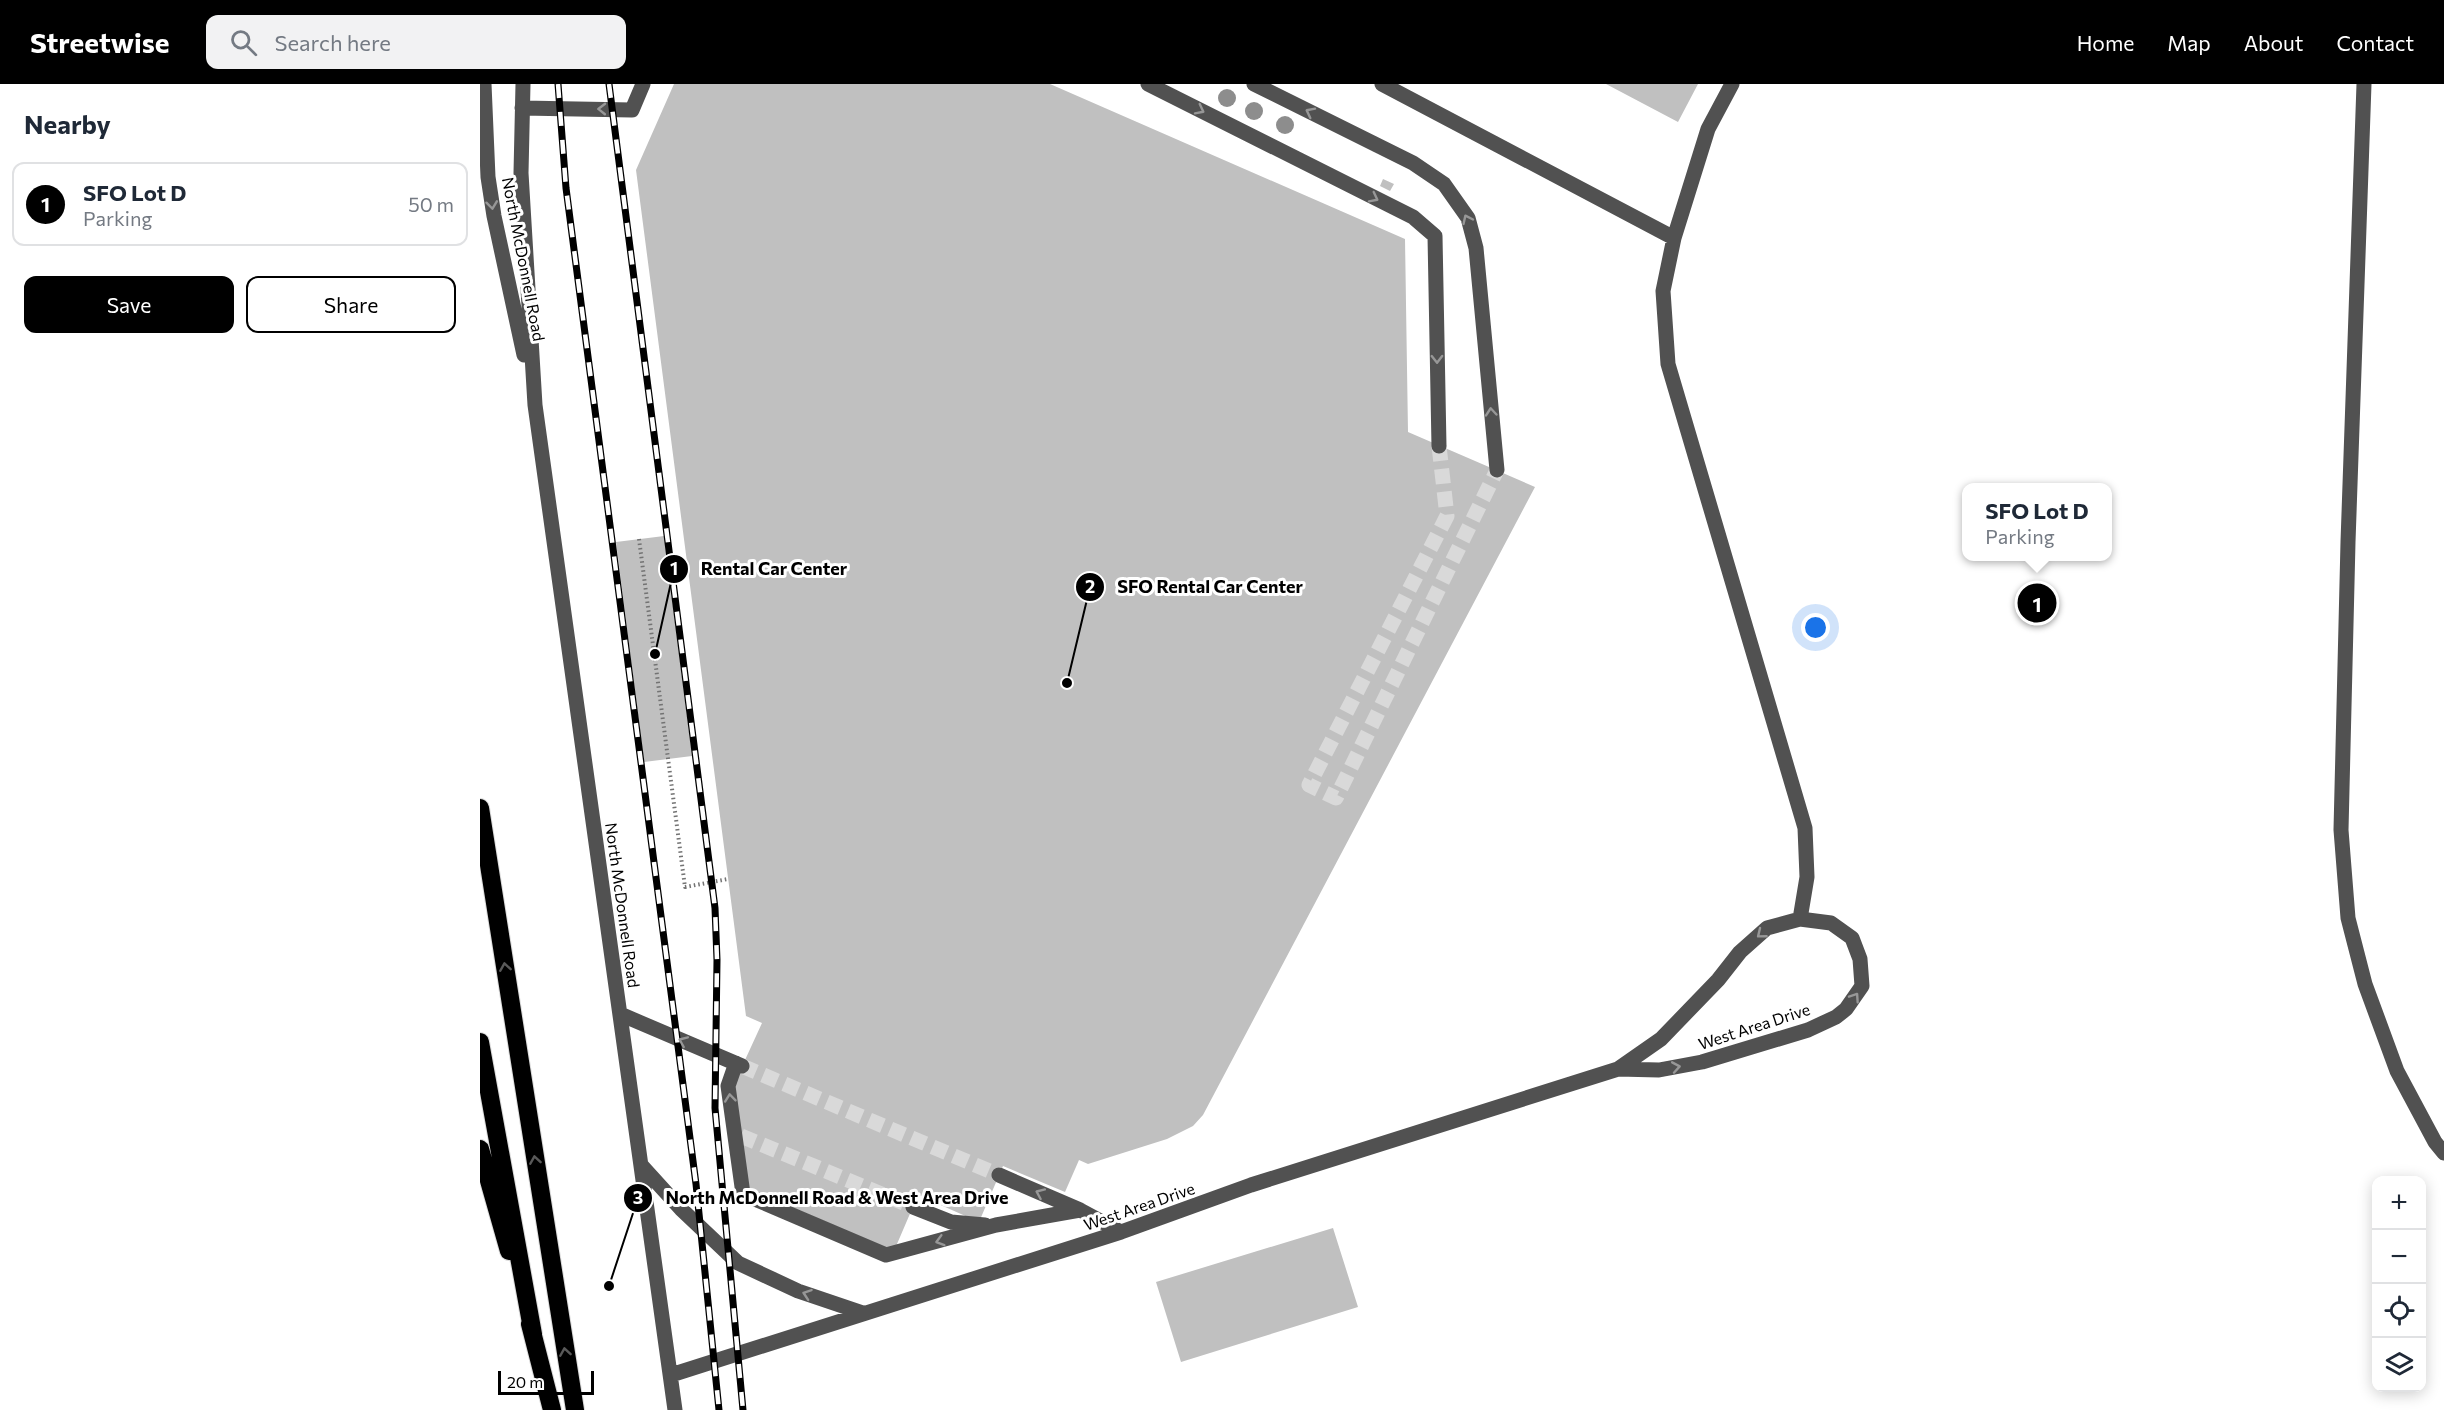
<!DOCTYPE html>
<meta charset="utf-8">
<style>
:root{--surface:#fff;--page:#f2f2f3;--text:#1f2937;--muted:#747a83;--line:#e0e1e3;--accent:#000}
body{margin:0;font-family:Commissioner,sans-serif;background:var(--page);color:var(--text)}
.controls{position:absolute;right:18px;bottom:18px;display:grid;overflow:hidden;border-radius:12px;box-shadow:0 3px 15px #0003}
.controls button{width:54px;height:54px;display:grid;place-items:center;padding:0;border:0;border-bottom:2px solid var(--line);background:var(--surface);color:var(--text);font:30px sans-serif}
.scale{position:absolute;left:18px;bottom:15px;width:96px;box-sizing:border-box;padding-left:6px;border:3px solid #000;border-top:0;font-size:16px;line-height:21px;white-space:nowrap;color:#000;-webkit-text-stroke:4px #fff;paint-order:stroke}
.you{position:absolute;left:1336px;top:544px;width:21px;height:21px;margin:-15px;border:4px solid #fff;border-radius:50%;background:#1a73e8;box-shadow:0 0 0 9px #1a73e833}
.badge{display:grid;place-items:center;width:39px;height:39px;border-radius:50%;background:var(--accent);color:#fff;font-size:20px;font-weight:700}
.pin{position:absolute;translate:-50% -50%;border:3px solid #fff;box-shadow:0 2px 6px #0006}
.popup{position:absolute;left:1482px;top:399px;width:150px;height:78px;box-sizing:border-box;display:grid;place-content:center;border-radius:12px;background:var(--surface);filter:drop-shadow(0 2px 4px #0005);font-size:20px;white-space:nowrap;color:var(--muted)}
.popup b{font-size:22px;color:var(--text)}
.popup::after{content:'';position:absolute;left:50%;top:100%;margin-left:-12px;border:12px solid transparent;border-top-color:var(--surface)}
.list{margin:0;padding:0;list-style:none}
h2{display:flex;justify-content:space-between;align-items:center;height:78px;margin:0;padding:0 24px;font-size:26px}
h2 small{font-size:20px;font-weight:400;color:var(--muted)}
.list li{display:grid;grid-template-columns:39px 1fr auto;gap:18px;align-items:center;box-sizing:border-box;height:84px;margin:0 12px 12px;padding:0 12px;border:2px solid var(--line);border-radius:12px}
.list b{display:block;font-size:22px;white-space:nowrap}
.list p{margin:0;font-size:20px;white-space:nowrap;color:var(--muted)}
.list em{font-size:20px;font-style:normal;color:var(--muted)}
.actions{display:flex;gap:12px;padding:18px 24px}
.actions a{flex:1;padding:14px 0;border:2px solid var(--accent);border-radius:12px;text-align:center;font-size:21px;color:var(--accent)}
.actions .main{background:var(--accent);color:#fff}
.icon{flex:none;width:33px;height:33px;fill:none;stroke:currentColor;stroke-width:2;stroke-linecap:round;stroke-linejoin:round}
.map{position:relative;flex:none;width:1964px;height:1326px;overflow:hidden}
header{display:flex;align-items:center;gap:36px;box-sizing:border-box;height:84px;padding:0 30px;background:var(--accent);color:#fff}
header strong{font-size:28px}
nav{display:flex;gap:33px;margin-inline-start:auto;font-size:21px}
.search{width:420px;height:54px;background:var(--page);display:flex;align-items:center;gap:15px;box-sizing:border-box;padding:0 21px;border-radius:12px;color:var(--muted);font-size:22px}
main{display:flex}
aside{flex:1;background:var(--surface)}
.map>svg:first-child{display:block}
.building{fill:#c0c0c0}
.lines{fill:none;stroke-linecap:round;stroke-linejoin:round}
.minor-tunnel{stroke:#d9d9d9;stroke-width:15;stroke-dasharray:15 8;stroke-linecap:butt}
.highway-casing{stroke:#dbdbdb;stroke-width:20}
.path{stroke:#737373;stroke-width:4;stroke-dasharray:1.5 3;stroke-linecap:butt}
.minor{stroke:#515151;stroke-width:15}
.highway{stroke:#000;stroke-width:18}
.rail-casing{stroke:#000;stroke-width:7}
.rail{stroke:#fff;stroke-width:4.5;stroke-dasharray:14;stroke-linecap:butt}
.tree{fill:#8d8d8d}
.oneway{stroke:#979797}
.oneway2{stroke:#595959}
.labels{text-anchor:middle;dominant-baseline:central;stroke-width:6;stroke-linejoin:round;paint-order:stroke}
.street-label{font-size:16px;fill:#000;stroke:#fff}
.leader{fill:none;stroke:#000;stroke-width:2}
.callout-dot{fill:#000;stroke:#fff;stroke-width:2}
.mark-label{font-size:18px;text-anchor:middle;font-weight:bold;fill:#fff}
.callout-label{font-size:18px;text-anchor:middle;font-weight:bold;fill:#000;stroke:#fff;stroke-width:6;stroke-linejoin:round;paint-order:stroke}
</style>
<header>
<strong>Streetwise</strong>
<div class="search"><svg class="icon" aria-label="search" viewBox="0 0 24 24"><circle cx="10" cy="10" r="6"/><path d="M15 15l6 6"/></svg>Search here</div>
<nav><a>Home</a><a>Map</a><a>About</a><a>Contact</a></nav>
</header>
<main>
<aside>
<h2>Nearby<small></small></h2>
<ul class="list">
<li><span class="badge">1</span><div><b>SFO Lot D</b><p>Parking</p></div><em>50 m</em></li>
</ul>
<div class="actions"><a class="main">Save</a><a>Share</a></div>
</aside>
<div class="map">
<svg width="1964" height="1326" viewBox="0 0 1964 1326">
<rect width="100%" height="100%" fill="#fff"/>
<path class="building" d="M194,0H570L925,155L928,348L1055,403L723,1031L713,1042L687,1055L608,1080L599,1076L585,1108L523,1082L499,1138L438,1111L414,1167L267,1104L254,1000L282,939L266,932L156,86Z
M1126,0H1218L1198,38Z
M903,95L914,100L910,107L900,102Z
M184,452L212,672L164,678L136,458Z
M853,1144L878,1223L701,1278L676,1198Z"/>
<g class="lines">
<path class="minor-tunnel" d="M959,362L967,432L829,701L856,714L1017,386
M262,982L519,1091
M261,1052L433,1123"/>
<g class="highway-casing">
<path id="highway" d="M0,724L95,1326
M0,958L53,1250
M0,1065L29,1167
M50,1240L72,1326"/>
</g>
<path class="path" d="M159,455L205,803L248,795"/>
<path class="minor" d="M4,0L8,93L14,132L44,271
M43,0L41,89L55,321L195,1326
M668,0L933,133L955,152L959,362
M774,0L933,79L964,100L988,134L996,164L1017,386
M902,0L1194,154
M1252,0L1228,45L1194,154L1183,207L1188,280L1325,744L1327,793L1320,835
M1884,0L1868,458L1861,746L1868,834L1885,900L1917,987L1955,1058L1964,1069
M42,24L152,26L163,0
M140,930L262,982
M256,979L248,1002L263,1110L406,1171L516,1141L600,1126
M162,1082L201,1125L258,1179L318,1207L383,1229
M519,1091L600,1126L641,1148
M433,1123L471,1138L505,1141
M191,1291L641,1148L771,1101L1138,985L1181,955L1238,896L1260,868L1287,844L1320,835L1351,839L1372,854L1380,875L1382,902L1366,925L1356,933L1328,946L1222,978L1179,986L1138,985"/>
<use href="#highway" class="highway"/>
<g class="rail-casing">
<path id="rail" d="M78,0L86,104L216,1100L239,1326
M129,0L235,824L237,876L235,1024L263,1326"/>
</g>
<use href="#rail" class="rail"/>
</g>
<g class="tree">
<circle cx="747" cy="14" r="9"/>
<circle cx="774" cy="27" r="9"/>
<circle cx="805" cy="41" r="9"/>
</g>
<defs><path id="oneway-chevron" d="M-2-3.5L2.5 0L-2 3.5" fill="none" stroke-width="1.6" stroke-linecap="round" stroke-linejoin="round" transform="scale(1.5)"/></defs>
<g class="oneway">
<use href="#oneway-chevron" transform="translate(122 25) rotate(-179)"/>
<use href="#oneway-chevron" transform="translate(720 26) rotate(27)"/>
<use href="#oneway-chevron" transform="translate(830 28) rotate(-153)"/>
<use href="#oneway-chevron" transform="translate(894 114) rotate(27)"/>
<use href="#oneway-chevron" transform="translate(12 121) rotate(83)"/>
<use href="#oneway-chevron" transform="translate(987 135) rotate(-115)"/>
<use href="#oneway-chevron" transform="translate(957 275) rotate(89)"/>
<use href="#oneway-chevron" transform="translate(1011 328) rotate(-95)"/>
<use href="#oneway-chevron" transform="translate(1281 850) rotate(141)"/>
<use href="#oneway-chevron" transform="translate(1375 913) rotate(-56)"/>
<use href="#oneway-chevron" transform="translate(203 957) rotate(-157)"/>
<use href="#oneway-chevron" transform="translate(1196 983) rotate(-10)"/>
<use href="#oneway-chevron" transform="translate(250 1014) rotate(-96)"/>
<use href="#oneway-chevron" transform="translate(560 1109) rotate(-156)"/>
<use href="#oneway-chevron" transform="translate(460 1157) rotate(164)"/>
<use href="#oneway-chevron" transform="translate(327 1210) rotate(-161)"/>
</g>
<g class="oneway2">
<use href="#oneway-chevron" transform="translate(25 883) rotate(-99)"/>
<use href="#oneway-chevron" transform="translate(55 1076) rotate(-99)"/>
<use href="#oneway-chevron" transform="translate(85 1268) rotate(-99)"/>
</g>
<g class="labels">
<g class="street-label">
<text transform="translate(44 175) rotate(79)">North McDonnell Road</text>
<text transform="translate(143 821) rotate(82)">North McDonnell Road</text>
<text transform="translate(1274 942) rotate(-18)">West Area Drive</text>
<text transform="translate(659 1122) rotate(-19)">West Area Drive</text>
</g>
</g>
<path class="leader" d="M175 570L194 485M587 599L610 503M129 1202L158 1114"/>
<g class="callout-dot">
<circle cx="175" cy="570" r="6"/>
<circle cx="587" cy="599" r="6"/>
<circle cx="129" cy="1202" r="6"/>
<circle cx="194" cy="485" r="15"/>
<circle cx="610" cy="503" r="15"/>
<circle cx="158" cy="1114" r="15"/>
</g>
<g class="mark-label">
<text x="194" y="491">1</text>
<text x="610" y="509">2</text>
<text x="158" y="1120">3</text>
</g>
<g class="callout-label">
<text x="294" y="491">Rental Car Center</text>
<text x="730" y="509">SFO Rental Car Center</text>
<text x="357" y="1120">North McDonnell Road &amp; West Area Drive</text>
</g>
</svg>
<div class="controls">
<button>+</button>
<button>−</button>
<button><svg class="icon" aria-label="locate" viewBox="0 0 24 24"><circle cx="12" cy="12" r="6"/><path d="M12 2v4M12 18v4M2 12h4M18 12h4"/></svg></button>
<button><svg class="icon" aria-label="layers" viewBox="0 0 24 24"><path d="M12 4l9 5-9 5-9-5zM3 14l9 5 9-5"/></svg></button>
</div>
<div class="scale">20 m</div>
<div class="you"></div>
<div class="pin badge" style="left:1557px;top:519px">1</div>
<div class="popup"><b>SFO Lot D</b>Parking</div>
</div>
</main>
